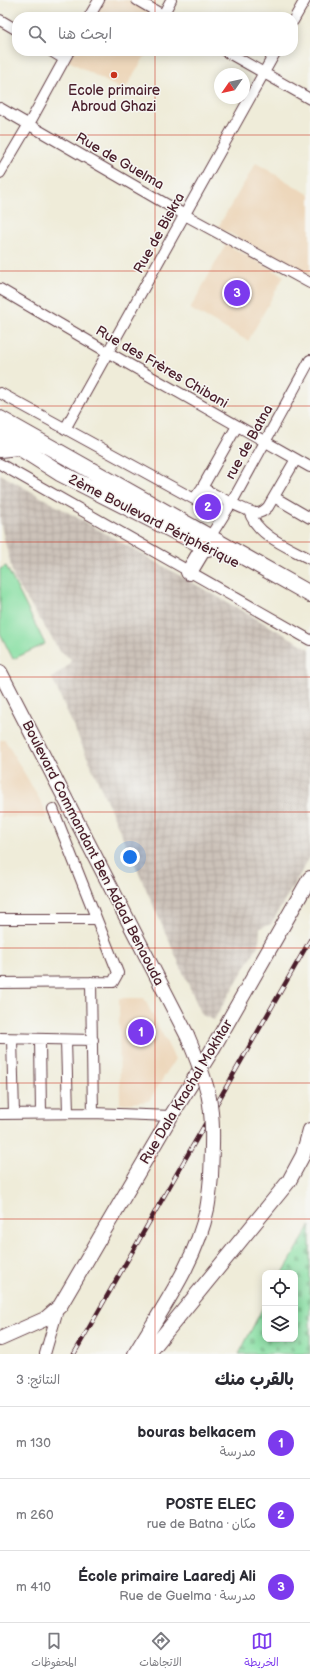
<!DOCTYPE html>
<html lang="ar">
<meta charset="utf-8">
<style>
:root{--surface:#fff;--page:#f2f2f3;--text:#2b2b33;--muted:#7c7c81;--line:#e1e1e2;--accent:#7c3aed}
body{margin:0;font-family:"Balsamiq Sans","Playpen Sans Arabic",sans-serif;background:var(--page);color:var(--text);direction:rtl}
.controls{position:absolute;right:12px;bottom:12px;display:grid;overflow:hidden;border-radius:8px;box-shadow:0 2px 10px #0003}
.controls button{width:36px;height:36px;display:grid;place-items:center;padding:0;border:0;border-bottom:1px solid var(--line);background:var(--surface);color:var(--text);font:20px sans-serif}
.compass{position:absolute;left:214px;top:68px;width:36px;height:36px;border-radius:50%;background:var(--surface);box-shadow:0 2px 10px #0003;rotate:236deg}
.you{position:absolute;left:130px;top:857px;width:14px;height:14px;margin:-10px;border:3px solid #fff;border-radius:50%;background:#1a73e8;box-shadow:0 0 0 6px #1a73e833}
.badge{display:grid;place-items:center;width:26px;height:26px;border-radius:50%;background:var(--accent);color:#fff;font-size:13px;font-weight:700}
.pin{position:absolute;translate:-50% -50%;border:2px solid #fff;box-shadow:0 1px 4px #0006}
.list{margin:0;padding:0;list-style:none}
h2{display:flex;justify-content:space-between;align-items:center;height:52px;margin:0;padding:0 16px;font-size:17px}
h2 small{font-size:13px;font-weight:400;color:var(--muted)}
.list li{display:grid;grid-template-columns:26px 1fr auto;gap:12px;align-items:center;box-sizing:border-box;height:72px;padding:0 16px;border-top:1px solid var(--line)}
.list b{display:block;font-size:15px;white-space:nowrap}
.list p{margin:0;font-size:13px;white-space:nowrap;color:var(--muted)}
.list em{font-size:13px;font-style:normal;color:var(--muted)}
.icon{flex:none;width:22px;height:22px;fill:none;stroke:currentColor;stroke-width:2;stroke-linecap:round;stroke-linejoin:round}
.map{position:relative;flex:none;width:310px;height:1354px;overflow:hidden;direction:ltr}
.search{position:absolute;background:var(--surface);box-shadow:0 2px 10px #0003;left:12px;right:12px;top:12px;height:44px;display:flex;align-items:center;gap:10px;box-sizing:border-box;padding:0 14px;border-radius:16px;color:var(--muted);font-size:15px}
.sheet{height:268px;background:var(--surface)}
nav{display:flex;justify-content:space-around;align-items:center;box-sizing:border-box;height:56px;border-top:1px solid var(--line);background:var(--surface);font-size:11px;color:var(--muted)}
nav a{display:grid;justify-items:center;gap:2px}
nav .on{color:var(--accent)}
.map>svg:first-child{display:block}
.built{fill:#edd7bb}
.industrial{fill:url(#industrial-grid)}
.cemetery{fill:url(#cemetery-stones);stroke:#687f67}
.pitch{fill:#87dfa3;stroke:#687f67}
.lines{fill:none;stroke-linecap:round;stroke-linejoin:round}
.street-casing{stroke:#633e45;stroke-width:12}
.secondary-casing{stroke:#633e45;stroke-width:16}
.primary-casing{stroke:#633e45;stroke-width:18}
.street{stroke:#fff;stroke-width:10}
.secondary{stroke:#fff;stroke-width:14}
.primary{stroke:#fff;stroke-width:16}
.rail-casing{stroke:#4a1f2b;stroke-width:4.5}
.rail{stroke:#f6f6f2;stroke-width:3;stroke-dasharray:9;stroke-linecap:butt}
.secondary-bridge-casing{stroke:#633e45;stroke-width:16;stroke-linecap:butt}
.secondary-bridge{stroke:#fff;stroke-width:14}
.grid{fill:none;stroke:#c8321e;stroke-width:1;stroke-opacity:0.55}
.poi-dot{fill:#c8321e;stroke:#f6f6f2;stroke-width:1.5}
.labels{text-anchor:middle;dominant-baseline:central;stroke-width:3;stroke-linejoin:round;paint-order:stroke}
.poi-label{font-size:14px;fill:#4a1f2b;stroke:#f6f6f2}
.street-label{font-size:14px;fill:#4a1f2b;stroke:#f6f6f2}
</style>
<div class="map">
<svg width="310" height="1354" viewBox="0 0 310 1354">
<defs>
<pattern id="industrial-grid" width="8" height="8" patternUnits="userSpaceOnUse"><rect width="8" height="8" fill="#ccc2b9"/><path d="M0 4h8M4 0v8" fill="none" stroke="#b1a69f"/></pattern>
<pattern id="cemetery-stones" width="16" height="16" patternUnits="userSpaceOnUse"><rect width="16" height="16" fill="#87dfa3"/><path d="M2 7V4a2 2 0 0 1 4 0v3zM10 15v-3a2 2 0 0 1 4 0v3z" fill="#76bf8c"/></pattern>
</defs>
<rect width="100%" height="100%" fill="#f6f6f2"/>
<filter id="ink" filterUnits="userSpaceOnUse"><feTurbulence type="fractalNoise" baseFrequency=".025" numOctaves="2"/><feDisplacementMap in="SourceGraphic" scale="8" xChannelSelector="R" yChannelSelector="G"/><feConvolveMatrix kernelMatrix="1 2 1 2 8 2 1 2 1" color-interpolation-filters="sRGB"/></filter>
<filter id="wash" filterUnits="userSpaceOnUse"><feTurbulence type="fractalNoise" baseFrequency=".012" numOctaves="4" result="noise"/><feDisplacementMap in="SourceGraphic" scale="16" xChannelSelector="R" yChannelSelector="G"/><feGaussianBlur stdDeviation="0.9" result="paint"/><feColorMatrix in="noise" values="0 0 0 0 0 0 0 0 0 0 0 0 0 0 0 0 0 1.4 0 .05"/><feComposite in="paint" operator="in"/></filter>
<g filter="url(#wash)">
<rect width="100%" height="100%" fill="#efecd9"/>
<path class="built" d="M104,0H130L160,17H93Z
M73,51H148L124,91L67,60Z
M256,163L310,195V277L218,227Z
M226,244L284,276L248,341L190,309Z
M0,731V740H5L44,807L47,818L0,817Z
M119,998H144L175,1059L149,1101L120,1104Z"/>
<path class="industrial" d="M0,474L310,649V857L271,924L260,928L259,944L214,1020L202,1015L52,678L69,665L71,659L60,651L14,579L0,521Z"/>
<path class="cemetery" d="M310,1226V1354H239L265,1303V1339H295V1273H283Z"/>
<path class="pitch" d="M6,566L45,644L13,659L0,633V569Z"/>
</g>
<g filter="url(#ink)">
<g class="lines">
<g class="street-casing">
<path id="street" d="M137,0L166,17
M163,15L171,0
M89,17L99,0
M0,20L17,30
M293,21L305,0
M51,51L64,59
M225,51L310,99
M0,108L185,215L310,283
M0,173L29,124L69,51
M0,289L109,353L310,467
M0,393L194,499L202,488L237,426
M65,429L276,51
M0,464L310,640
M202,488C213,493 247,513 257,513C262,513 265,510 268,507L296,459
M274,497L310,518
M249,511C257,536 288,547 310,559
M210,537L232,502L310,360
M0,919H96
M91,982L93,1113
M0,983L113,982L118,973L53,809
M0,1038L93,1040
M12,1039L14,1114
M40,1039L41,1113
M66,1040L68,1113
M0,1114L93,1113L171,1116
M45,1354L59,1306"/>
</g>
<g class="secondary-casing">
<path id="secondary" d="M0,450L18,448
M0,672L187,1035
M0,1339L45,1319L60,1306L171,1116L209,1055L310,878
M135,1354C161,1310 197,1260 207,1209C209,1199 210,1187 211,1176
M148,1354L289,1181L303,1155L310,1130"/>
</g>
<g class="primary-casing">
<path id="primary" d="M0,419L310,594
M0,435L60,473L208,548
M189,572L210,537"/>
</g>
<use href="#street" class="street"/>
<use href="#secondary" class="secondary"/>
<use href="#primary" class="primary"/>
<g class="rail-casing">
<path id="rail" d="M74,1354L310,940"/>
</g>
<use href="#rail" class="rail"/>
<g class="secondary-bridge-casing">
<path id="secondary-bridge" d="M187,1035C195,1054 203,1073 208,1093C214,1120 212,1148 211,1176"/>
</g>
<use href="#secondary-bridge" class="secondary-bridge"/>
</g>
</g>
<path class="grid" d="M155,0V17M155,51V1354M0,135H310M0,271H310M0,406H310M0,542H310M0,677H310M0,812H310M0,948H310M0,1083H310M0,1219H310"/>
<circle class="poi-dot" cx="114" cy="75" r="4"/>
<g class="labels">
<g class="poi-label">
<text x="114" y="90">Ecole primaire<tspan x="114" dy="16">Abroud Ghazi</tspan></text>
</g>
<g class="street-label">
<text transform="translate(120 161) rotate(30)">Rue de Guelma</text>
<text transform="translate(159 233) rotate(-61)">Rue de Biskra</text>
<text transform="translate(162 367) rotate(30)">Rue des Frères Chibani</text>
<text transform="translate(249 442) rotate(-61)">rue de Batna</text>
<text transform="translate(154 521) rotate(27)">2ème Boulevard Périphérique</text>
<text transform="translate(93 853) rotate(63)">Boulevard Commandant Ben Addad Benaouda</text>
<text transform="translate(186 1092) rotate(-59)">Rue Dala Krachal Mokhtar</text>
</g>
</g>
</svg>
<div class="controls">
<button><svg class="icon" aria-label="locate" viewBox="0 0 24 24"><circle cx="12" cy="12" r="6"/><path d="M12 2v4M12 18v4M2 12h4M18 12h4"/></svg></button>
<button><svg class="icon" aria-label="layers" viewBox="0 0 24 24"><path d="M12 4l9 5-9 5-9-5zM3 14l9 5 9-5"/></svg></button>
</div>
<svg class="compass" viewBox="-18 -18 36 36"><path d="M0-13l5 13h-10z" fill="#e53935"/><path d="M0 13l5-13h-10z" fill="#7c7c81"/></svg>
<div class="you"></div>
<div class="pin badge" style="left:141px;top:1032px">1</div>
<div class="pin badge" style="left:208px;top:507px">2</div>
<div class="pin badge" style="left:237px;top:293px">3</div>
<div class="search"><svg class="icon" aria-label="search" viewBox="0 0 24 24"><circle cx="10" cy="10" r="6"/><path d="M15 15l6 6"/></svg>ابحث هنا</div>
</div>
<section class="sheet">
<h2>بالقرب منك<small>النتائج: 3</small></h2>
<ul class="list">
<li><span class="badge">1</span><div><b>bouras belkacem</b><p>مدرسة</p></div><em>130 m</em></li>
<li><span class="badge">2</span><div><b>POSTE ELEC</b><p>مكان · rue de Batna</p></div><em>260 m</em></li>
<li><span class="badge">3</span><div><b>École primaire Laaredj Ali</b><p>مدرسة · Rue de Guelma</p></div><em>410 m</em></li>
</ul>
</section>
<nav>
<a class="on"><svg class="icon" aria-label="map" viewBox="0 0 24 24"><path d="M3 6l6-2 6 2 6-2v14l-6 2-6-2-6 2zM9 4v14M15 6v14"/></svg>الخريطة</a>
<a><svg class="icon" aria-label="directions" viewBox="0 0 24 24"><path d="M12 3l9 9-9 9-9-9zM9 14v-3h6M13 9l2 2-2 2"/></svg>الاتجاهات</a>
<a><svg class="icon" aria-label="saved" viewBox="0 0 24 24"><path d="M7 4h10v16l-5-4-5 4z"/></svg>المحفوظات</a>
</nav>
